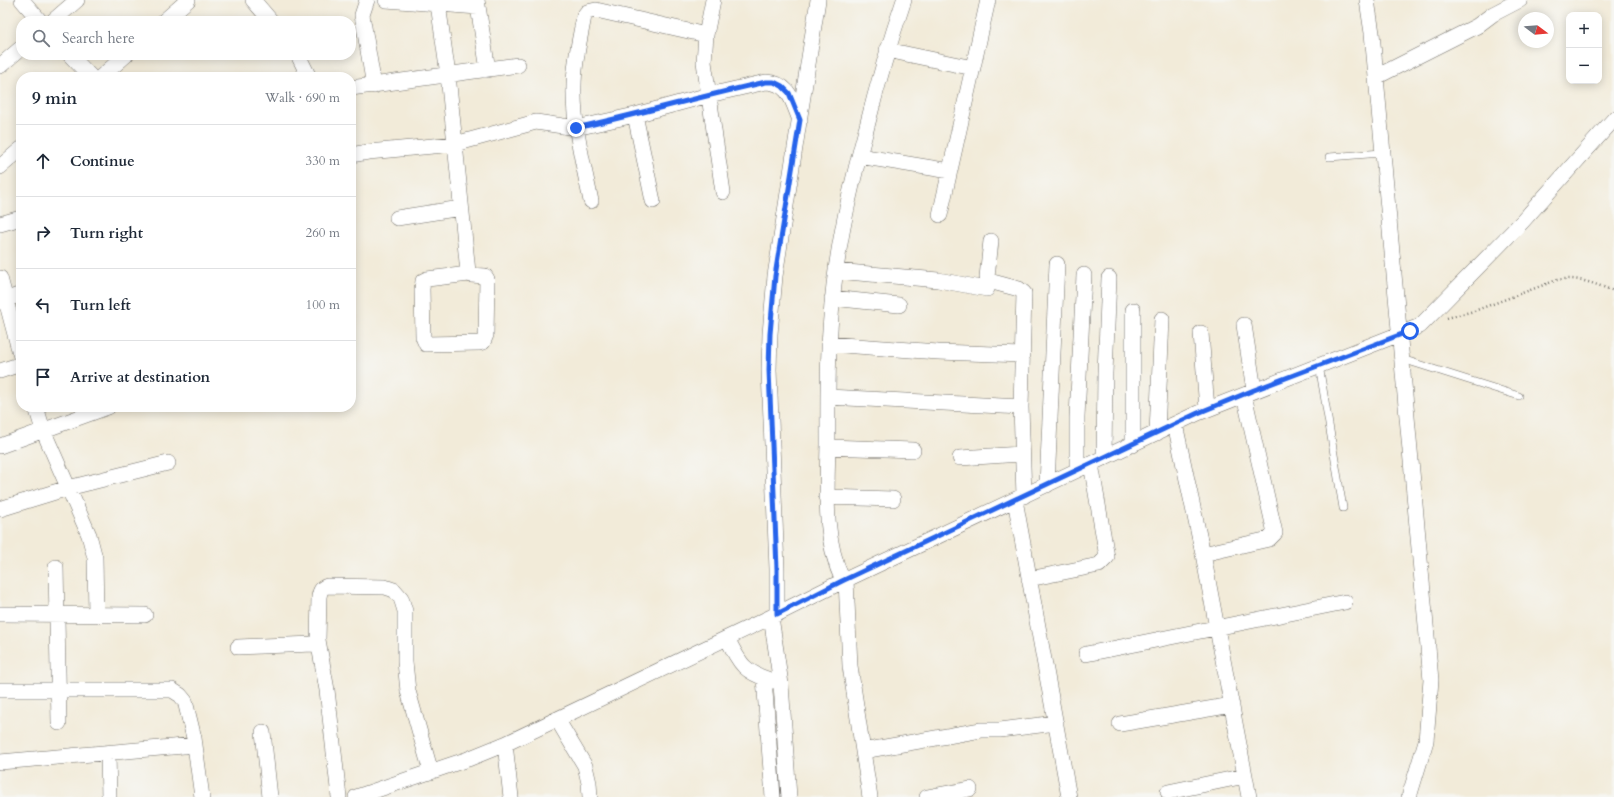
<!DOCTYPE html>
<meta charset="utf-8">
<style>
:root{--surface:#fff;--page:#f2f2f3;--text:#1f2937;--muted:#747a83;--line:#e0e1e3}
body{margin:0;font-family:Cardo,serif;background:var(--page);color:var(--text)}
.controls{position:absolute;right:12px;top:12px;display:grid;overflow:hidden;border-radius:8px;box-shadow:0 2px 10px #0003}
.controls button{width:36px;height:36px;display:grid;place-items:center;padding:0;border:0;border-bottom:1px solid var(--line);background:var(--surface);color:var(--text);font:20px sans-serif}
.compass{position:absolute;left:1518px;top:12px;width:36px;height:36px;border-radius:50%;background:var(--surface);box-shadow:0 2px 10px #0003;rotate:106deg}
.stop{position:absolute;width:12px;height:12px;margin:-9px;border:3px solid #2563eb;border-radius:50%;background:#fff}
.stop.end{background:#2563eb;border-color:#fff;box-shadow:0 1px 4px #0008}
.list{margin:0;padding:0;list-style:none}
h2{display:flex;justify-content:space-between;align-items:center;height:52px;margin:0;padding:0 16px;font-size:17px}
h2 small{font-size:13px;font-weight:400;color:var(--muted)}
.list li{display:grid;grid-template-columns:26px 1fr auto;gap:12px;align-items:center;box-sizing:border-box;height:72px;padding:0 16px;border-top:1px solid var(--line)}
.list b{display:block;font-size:15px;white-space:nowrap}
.list em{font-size:13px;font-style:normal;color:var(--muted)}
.icon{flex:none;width:22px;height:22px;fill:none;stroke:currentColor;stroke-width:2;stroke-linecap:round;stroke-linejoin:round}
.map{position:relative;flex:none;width:1614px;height:797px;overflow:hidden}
.search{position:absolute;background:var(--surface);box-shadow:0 2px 10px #0003;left:16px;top:16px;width:340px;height:44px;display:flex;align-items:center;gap:10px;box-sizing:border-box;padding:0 14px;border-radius:16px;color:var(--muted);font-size:15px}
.panel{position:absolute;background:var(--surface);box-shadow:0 2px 10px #0003;left:16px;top:72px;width:340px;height:340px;border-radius:16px}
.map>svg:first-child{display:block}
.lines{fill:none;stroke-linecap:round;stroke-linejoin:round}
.service-casing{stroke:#716e68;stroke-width:8}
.minor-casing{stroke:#716e68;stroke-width:16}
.path{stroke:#716e68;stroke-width:2.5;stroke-dasharray:1 3;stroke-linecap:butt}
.service{stroke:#fff;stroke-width:7}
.minor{stroke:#fff;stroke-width:15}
.route{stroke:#2563eb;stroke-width:5}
</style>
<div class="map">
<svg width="1614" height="797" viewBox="0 0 1614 797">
<rect width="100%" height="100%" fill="#f6f6f2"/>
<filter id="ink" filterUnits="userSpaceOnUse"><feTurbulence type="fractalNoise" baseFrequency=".025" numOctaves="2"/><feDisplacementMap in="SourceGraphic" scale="8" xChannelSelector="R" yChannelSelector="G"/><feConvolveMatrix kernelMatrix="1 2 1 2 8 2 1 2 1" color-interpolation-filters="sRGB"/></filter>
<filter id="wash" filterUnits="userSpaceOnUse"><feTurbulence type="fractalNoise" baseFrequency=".012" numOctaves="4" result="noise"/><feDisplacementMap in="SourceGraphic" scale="16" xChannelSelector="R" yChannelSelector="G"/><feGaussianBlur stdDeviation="0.9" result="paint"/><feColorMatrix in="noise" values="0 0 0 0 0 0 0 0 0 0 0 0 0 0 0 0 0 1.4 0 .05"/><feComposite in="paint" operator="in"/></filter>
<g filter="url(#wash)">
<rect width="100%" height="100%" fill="#f2ebd9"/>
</g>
<g filter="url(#ink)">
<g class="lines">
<g class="service-casing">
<path id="service" d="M1329,157L1382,153
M1402,359L1519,396
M1319,365L1343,508"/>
</g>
<g class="minor-casing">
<path id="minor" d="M22,0L40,21
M253,0L271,21
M367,0L362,15L374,86
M386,0L478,7
M477,0L488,70
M713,0L706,35L704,62L723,192
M1367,0L1372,33L1431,680L1426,741L1409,797
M438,4L448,75L468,272L471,275L485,276L487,279L486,335L483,342L479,343L426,344L423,337L422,289L423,281L427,279L469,274
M53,21L77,0
M164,21L188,0
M887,50L973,68
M70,55L91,77
M298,55L309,77
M0,66L21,48
M101,77L126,55
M1376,77L1477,26L1493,14L1520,0
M351,88L518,65
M635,115L653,201
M351,155L368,152L455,144L536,122L576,128L635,115L709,95L766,82C790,83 792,101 800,120
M859,156L950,171
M0,167L21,149
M591,201C583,163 573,125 574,86C574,62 580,39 584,16L587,12L596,10L706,35
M940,215L988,0
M397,218L461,208
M0,224L21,218
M991,241L987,277L989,281L1019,289L1024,293L1021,407L1024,496
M836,271L938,280L987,289
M0,278L21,357
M832,298L899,305
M0,302L21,294
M1244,325L1254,390
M1201,333L1207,409
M829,344L938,352L1023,355
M0,371L21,364
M828,397L1021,407
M36,407L43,430L89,535L95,558L96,614
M1175,424L1203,554L1249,797
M1157,433L1162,319
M1133,445V310
M0,446L108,407
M828,447L913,450
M960,458L1021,454
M1104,458L1105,373L1109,278
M1077,470V417L1084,275
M1047,485L1057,264
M826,497L893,499
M1015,500L1069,797
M0,509L68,488L168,463
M1203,554L1269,539L1275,533L1244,395
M56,567L59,723
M1029,579L1099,565L1107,557L1091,464
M846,580L850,666L870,797
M843,581C823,538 827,491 828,444C828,402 827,360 831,317C835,254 849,192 866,130C877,86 889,44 904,0
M0,614L145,615
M777,614V569L769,370L770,334L775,276L818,0
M771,617L781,684L789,797
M727,638C741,666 744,672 773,681
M318,640L327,690L339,797
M238,647L314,644L318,640L319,597C320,591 321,588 327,586L385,587L394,590L401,598L405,611V662L408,691L431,772
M1086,654L1345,602
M764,678L773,797
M0,690H172L180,695L185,701L194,738L202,797
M557,719L585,766L589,783L590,797
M1120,724L1232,705
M263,732L270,797
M505,744L511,797
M863,751L981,730H1000L1056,723
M108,753L109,797
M0,762L195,745
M1168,792L1245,776
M356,797L468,759L505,744L771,617L843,581L1198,413L1420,326L1522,222L1614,119
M927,797L970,789"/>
</g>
<path class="path" d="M1447,318L1474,311L1557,280C1577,276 1595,284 1614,291"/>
<use href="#service" class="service"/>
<use href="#minor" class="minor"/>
</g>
</g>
<g class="lines" filter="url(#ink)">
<path class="route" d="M576,128C639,114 702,96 766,82H774L782,86L789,93L800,120L775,276L770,334L769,370L777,569V614L842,581L1198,413L1254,390L1410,331"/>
</g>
</svg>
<div class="controls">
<button>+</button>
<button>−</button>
</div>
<svg class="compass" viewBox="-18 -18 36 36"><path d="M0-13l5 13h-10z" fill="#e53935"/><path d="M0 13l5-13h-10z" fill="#747a83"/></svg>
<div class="stop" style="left:1410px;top:331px"></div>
<div class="stop end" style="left:576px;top:128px"></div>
<div class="search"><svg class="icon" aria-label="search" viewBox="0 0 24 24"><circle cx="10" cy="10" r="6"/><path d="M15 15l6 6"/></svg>Search here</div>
<section class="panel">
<h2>9 min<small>Walk · 690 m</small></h2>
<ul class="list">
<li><svg class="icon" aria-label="ahead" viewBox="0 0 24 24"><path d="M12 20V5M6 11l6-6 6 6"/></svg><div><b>Continue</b></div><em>330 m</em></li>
<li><svg class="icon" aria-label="right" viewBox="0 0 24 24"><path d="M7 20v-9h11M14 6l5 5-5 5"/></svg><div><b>Turn right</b></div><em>260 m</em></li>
<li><svg class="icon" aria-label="left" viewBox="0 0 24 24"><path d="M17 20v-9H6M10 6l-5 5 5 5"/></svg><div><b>Turn left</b></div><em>100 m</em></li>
<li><svg class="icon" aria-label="arrive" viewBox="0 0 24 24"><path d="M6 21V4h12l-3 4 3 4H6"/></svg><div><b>Arrive at destination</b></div></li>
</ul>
</section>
</div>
